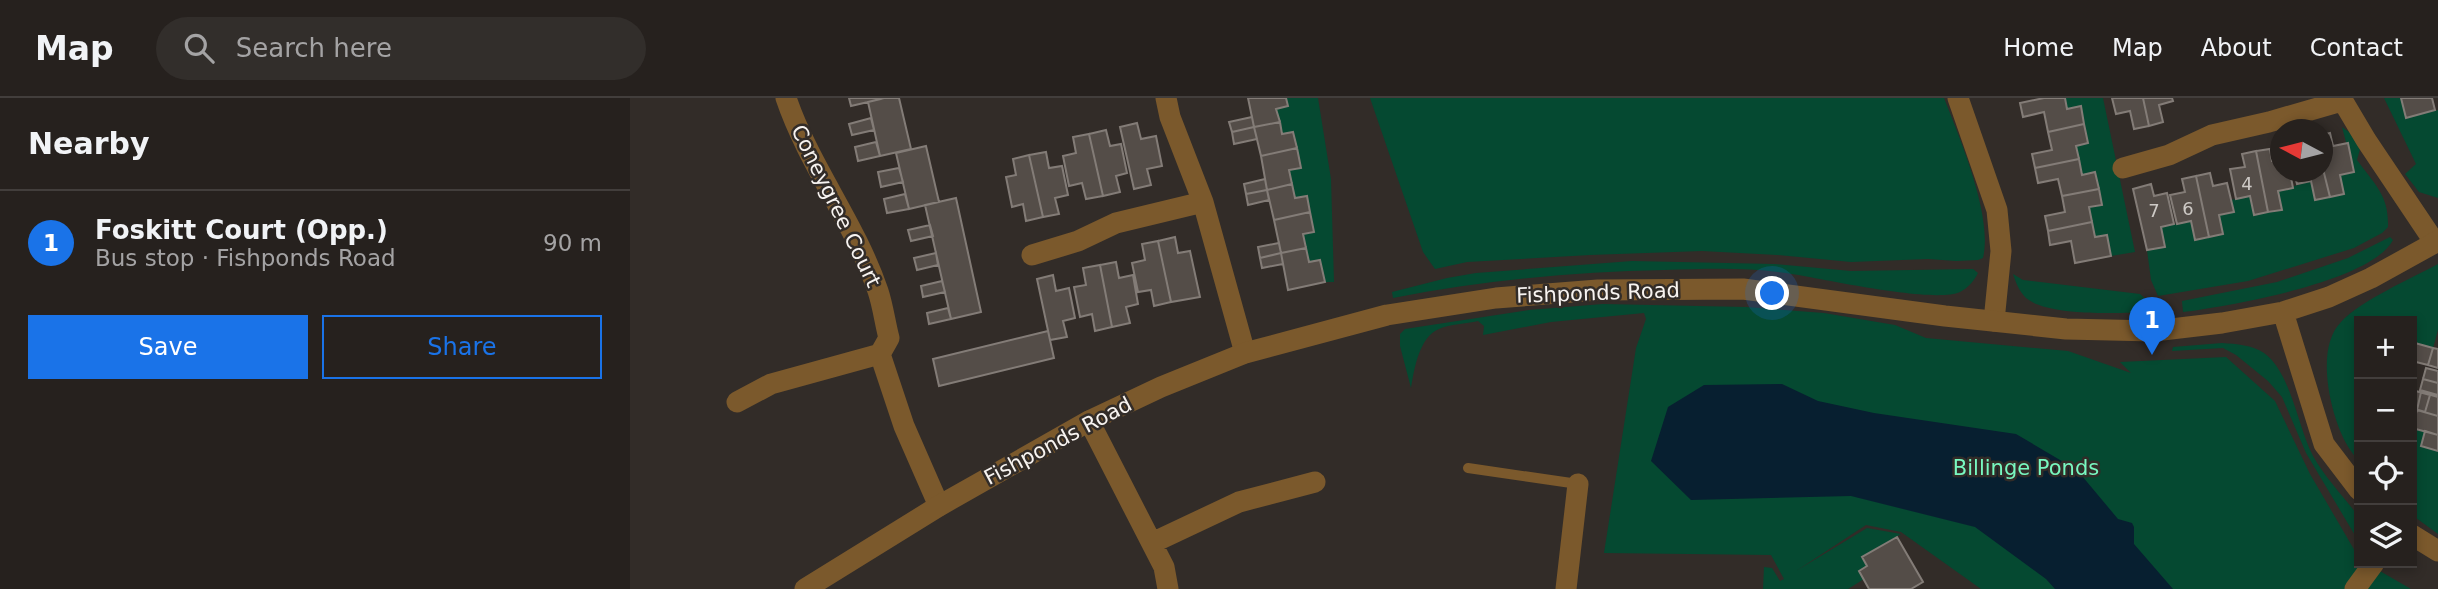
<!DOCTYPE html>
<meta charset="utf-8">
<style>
:root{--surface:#26211e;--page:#322e2b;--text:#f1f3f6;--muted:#a4a3a4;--line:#423e3c;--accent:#1a73e8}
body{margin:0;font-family:"DejaVu Sans",sans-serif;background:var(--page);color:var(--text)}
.controls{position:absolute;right:21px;bottom:21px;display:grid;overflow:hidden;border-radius:0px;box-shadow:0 4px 10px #0003}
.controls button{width:63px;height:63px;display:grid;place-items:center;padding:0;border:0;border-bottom:2px solid var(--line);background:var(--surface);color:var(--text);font:35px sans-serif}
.compass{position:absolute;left:1640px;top:21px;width:63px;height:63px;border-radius:50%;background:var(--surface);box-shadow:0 4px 10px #0003;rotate:277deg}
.you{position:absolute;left:1143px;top:196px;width:24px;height:24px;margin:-18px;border:5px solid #fff;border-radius:50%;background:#1a73e8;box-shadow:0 0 0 10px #1a73e833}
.badge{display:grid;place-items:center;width:46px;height:46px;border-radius:50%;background:var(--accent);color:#fff;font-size:23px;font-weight:700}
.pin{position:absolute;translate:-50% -58px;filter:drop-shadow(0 2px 4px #0008)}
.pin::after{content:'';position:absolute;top:37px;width:24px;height:21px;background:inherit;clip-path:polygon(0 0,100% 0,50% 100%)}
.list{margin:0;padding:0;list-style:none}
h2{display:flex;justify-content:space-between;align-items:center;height:91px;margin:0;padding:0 28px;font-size:30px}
h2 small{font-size:23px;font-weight:400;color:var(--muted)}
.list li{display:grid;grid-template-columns:46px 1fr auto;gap:21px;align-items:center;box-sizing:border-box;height:105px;padding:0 28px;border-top:2px solid var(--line)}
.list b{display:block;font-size:26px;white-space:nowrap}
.list p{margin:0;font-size:23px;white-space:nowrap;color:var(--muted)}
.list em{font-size:23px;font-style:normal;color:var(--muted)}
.actions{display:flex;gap:14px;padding:21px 28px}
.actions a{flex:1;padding:16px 0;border:2px solid var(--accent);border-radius:0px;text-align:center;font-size:24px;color:var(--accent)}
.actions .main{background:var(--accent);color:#fff}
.icon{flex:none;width:38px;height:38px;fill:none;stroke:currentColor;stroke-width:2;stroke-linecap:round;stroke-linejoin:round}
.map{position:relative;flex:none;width:1808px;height:491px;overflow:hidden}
header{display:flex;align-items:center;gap:42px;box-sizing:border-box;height:98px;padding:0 35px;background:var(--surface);border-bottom:2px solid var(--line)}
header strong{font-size:33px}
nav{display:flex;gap:38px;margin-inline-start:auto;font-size:24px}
.search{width:490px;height:63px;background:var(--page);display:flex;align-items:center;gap:18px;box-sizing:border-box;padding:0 24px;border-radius:38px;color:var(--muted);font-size:26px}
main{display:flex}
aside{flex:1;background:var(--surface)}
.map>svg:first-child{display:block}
.green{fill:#054931}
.water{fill:#071f30}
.building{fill:#544d48;stroke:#837c77;stroke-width:2}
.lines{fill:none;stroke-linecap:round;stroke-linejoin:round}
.service{stroke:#7b592c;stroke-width:10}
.minor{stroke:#7b592c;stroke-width:21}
.tertiary{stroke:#7b592c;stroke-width:21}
.labels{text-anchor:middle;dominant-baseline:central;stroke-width:5;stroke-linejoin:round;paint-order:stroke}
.number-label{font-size:18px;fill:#cecac6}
.street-label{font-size:21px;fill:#f7f3f0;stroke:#322c28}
.park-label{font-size:21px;fill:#78f7c0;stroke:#322c28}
</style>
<header>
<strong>Map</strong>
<div class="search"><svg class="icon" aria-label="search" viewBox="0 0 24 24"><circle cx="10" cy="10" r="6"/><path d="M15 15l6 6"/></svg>Search here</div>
<nav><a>Home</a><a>Map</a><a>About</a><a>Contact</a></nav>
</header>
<main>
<aside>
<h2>Nearby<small></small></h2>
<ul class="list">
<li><span class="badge">1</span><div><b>Foskitt Court (Opp.)</b><p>Bus stop · Fishponds Road</p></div><em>90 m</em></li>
</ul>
<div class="actions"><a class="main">Save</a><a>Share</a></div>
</aside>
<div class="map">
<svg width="1808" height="491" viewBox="0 0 1808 491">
<rect width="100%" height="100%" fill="#322c28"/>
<path class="green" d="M656,0H688L701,81L704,184H695L690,162L679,164L673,136L684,133L677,98L665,100L659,72L671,70L663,34L652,36L646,11L658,8Z
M740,0H1314C1330,41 1363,118 1353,160L1348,162L1326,163L1298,161L1221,164L1147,157L1072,153L960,157L837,164L805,171L793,154Z
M1435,0H1473L1505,154L1481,158L1477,137L1465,139L1459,109L1472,107L1465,74L1452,77L1446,48L1458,44L1451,8L1437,11Z
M1754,0H1771L1776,19L1808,12V100L1789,94L1775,76L1786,66Z
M1712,29L1719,34L1730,51L1727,62C1745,87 1759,97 1758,129L1752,135L1724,150L1618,183L1528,198L1521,182L1517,152L1535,149L1531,129L1561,123L1565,142L1593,136L1589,117L1603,114L1601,102L1620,98L1624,117L1652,112L1648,93C1660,90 1670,86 1681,83L1686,102L1713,96L1710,77L1724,74Z
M1760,139L1763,142C1741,184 1599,208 1553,214L1552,203L1647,184L1718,160Z
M1002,163L1144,166L1221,173L1343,171L1348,175C1344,183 1338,190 1330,194C1303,206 1190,180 1156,175C1116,169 1074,171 1034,172C942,174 853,182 763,200L762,194L817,180L846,175Z
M1808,166V232L1803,250L1785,245L1782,259V223H1729V364C1723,356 1716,347 1712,337C1699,308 1686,249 1711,224C1730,203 1782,180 1808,166Z
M1383,176L1393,182L1510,196L1520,205V214C1490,215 1419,219 1396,200C1389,193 1386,185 1383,176Z
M973,206L1116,209L1194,215L1265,227L1296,240L1438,253L1501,275L1490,264L1596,259L1645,303L1680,376L1729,460V465H1736L1781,491H1351L1271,434L1236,427L1166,473L1237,430L1271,436L1232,459L1237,468L1229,473L1234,481L1218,491H1133L1134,469L1142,470L1150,483L1154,481L1141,457L974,455L1006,250L1016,221L1014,215L921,224L853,237L854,228L848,223C836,226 820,226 809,231C789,239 784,272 781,290L770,248V236L775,231L899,212Z
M1592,245C1607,246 1622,247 1634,255C1661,274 1668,330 1683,358C1696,381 1714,399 1729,419V440L1726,439L1676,355L1652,299L1638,283L1606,257L1593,250L1542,253L1543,249Z
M1782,330L1795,333L1791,348L1808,353V436L1782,417Z"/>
<path class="water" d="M1152,286L1188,303L1244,315L1386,336L1447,372L1488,421L1502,425L1504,429V446L1543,491H1425L1416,481L1345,429L1221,398L1061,402L1021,363L1038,309L1074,287Z"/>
<path class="building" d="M219,0H251V1L221,8Z
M269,0L281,51L250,58L238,4L254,0Z
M618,0H656L658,8L646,11L650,24L624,29Z
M1414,0H1435L1437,11L1451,8L1454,26L1418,34L1414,14L1393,19L1390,5Z
M1482,0H1513L1519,28L1504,31L1500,13L1486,16Z
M1513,0H1542L1543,3L1529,7L1533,24L1519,28Z
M1771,0H1802L1805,12L1776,20Z
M622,19L624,29L602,34L599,24Z
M241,20L244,32L222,37L219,26Z
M650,24L652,36L663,34L667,50L631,58L624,29Z
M507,25L511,41L526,38L532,68L517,71L521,87L504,91L490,29Z
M1454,26L1458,45L1446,48L1449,61L1405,70L1402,56L1422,52L1418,34Z
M624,29L627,41L604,46L602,34Z
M476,32L480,48L491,46L497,75L486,78L490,94L473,98L459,36Z
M1700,35L1703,48L1718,45L1724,74L1710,77L1714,96L1700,99L1692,67V37Z
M459,36L473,98L456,101L452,85L439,88L433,58L446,55L443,39Z
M246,44L250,58L228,63L225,49Z
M296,48L309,104L279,111L266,55Z
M667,50L671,70L659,72L662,86L637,92L631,58Z
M1640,51L1642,63L1650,62V74H1660L1663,90L1648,93L1652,112L1638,114L1626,53Z
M1626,53L1638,114L1624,117L1620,98L1606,101L1600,71L1615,69L1612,56Z
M416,54L419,70L432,68L438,97L425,100L429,116L413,119L399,57Z
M399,57L413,119L396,123L393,106L382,109L376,79L386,77L383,61Z
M1449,61L1452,77L1465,74L1469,91L1432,98L1428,81L1408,85L1405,70Z
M1692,67L1700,99L1685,102L1681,83L1667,86L1664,74H1692Z
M269,70L273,84L251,89L248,74Z
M1580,75L1583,88L1597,85L1604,114L1589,117L1593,136L1579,139L1566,78Z
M1566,78L1579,139L1565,142L1561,123L1547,126L1540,97L1555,94L1552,81Z
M635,81L637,92L616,96L614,86Z
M662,86L665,100L677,98L680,114L644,122L637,92Z
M1521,86L1524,98L1537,95L1544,126L1531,129L1535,149L1517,152L1503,91Z
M1469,91L1472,107L1459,109L1462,124L1418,133L1415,118L1435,114L1432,98Z
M637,92L639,102L618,107L616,96Z
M275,96L279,111L257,115L254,101Z
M326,100L351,214L321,221L295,107Z
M680,114L684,134L673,136L676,150L651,155L644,122Z
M1462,124L1465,139L1477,137L1481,158L1445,165L1441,143L1420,147L1418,133Z
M300,127L303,138L281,143L278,132Z
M545,139L548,155L560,153L570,199L541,204L528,143Z
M528,143L541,204L524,208L521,192L508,194L502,165L515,162L512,146Z
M649,145L651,155L630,160L628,149Z
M676,150L679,164L690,162L695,184L658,192L651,155Z
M306,155L308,167L287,172L284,160Z
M651,155L653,166L632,170L630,160Z
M486,164L489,180L503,177L508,206L496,209L500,225L482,229L470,167Z
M470,167L482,229L465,233L462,216L450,219L444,189L456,187L453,170Z
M423,177L426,193L439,190L445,220L433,223L437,239L420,242L407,181Z
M312,183L315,194L293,199L291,188Z
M318,210L321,221L299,226L297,215Z
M418,233L424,260L309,288L303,261Z
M1785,245L1803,250L1798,267L1782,263Z
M1803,250L1808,251V270L1798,267Z
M1796,270L1808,273V285L1793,281Z
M1793,281L1808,285V297L1790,292Z
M1782,292L1800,297L1795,314L1782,310Z
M1791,294L1808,299V318L1787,312Z
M1787,312L1808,318V337L1782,330Z
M1795,333L1808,337V353L1791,348Z
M1267,439L1293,484L1281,491H1239L1229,473L1237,468L1232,459Z"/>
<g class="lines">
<path class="service" d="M838,370L948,386"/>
<path class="minor" d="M156,0C179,68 225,125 248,193C253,208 255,225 259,240L250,256L274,328L309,408
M536,0L540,19L573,104L615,255
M1328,0L1367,112L1371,153L1364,223
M1711,0L1736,42L1805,145
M1493,70L1539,57L1582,37L1639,24L1712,3
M402,157L448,143L486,125L573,104
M107,304L141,286L250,256
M459,323L534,469L538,491
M522,445L609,404L685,384
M936,491L948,386
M1725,491L1744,465"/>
<path class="tertiary" d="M1653,214L1694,346L1729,392
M1782,437L1808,453
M175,491L309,408L459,323L531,289L615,255L757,217L866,200L968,192L1113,191L1315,218L1436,231L1524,233L1592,225L1653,214L1699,199L1741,180L1808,143"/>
</g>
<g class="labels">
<g class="number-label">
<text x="1617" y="85">4</text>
<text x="1558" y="110">6</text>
<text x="1524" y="112">7</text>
</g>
<g class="street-label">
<text transform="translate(206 108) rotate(64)">Coneygree Court</text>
<text transform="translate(968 195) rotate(-2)">Fishponds Road</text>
<text transform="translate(428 343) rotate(-28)">Fishponds Road</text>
</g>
<g class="park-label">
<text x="1396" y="370">Billinge Ponds</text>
</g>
</g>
</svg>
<div class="controls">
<button>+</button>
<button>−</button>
<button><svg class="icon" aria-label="locate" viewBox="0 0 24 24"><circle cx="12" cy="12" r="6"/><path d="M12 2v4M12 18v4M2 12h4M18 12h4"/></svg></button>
<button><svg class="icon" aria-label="layers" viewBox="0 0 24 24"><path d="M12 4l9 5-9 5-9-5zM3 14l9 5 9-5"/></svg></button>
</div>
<svg class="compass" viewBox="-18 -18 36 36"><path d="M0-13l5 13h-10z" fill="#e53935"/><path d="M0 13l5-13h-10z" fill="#a4a3a4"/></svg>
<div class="you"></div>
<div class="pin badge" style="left:1522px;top:257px">1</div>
</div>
</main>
